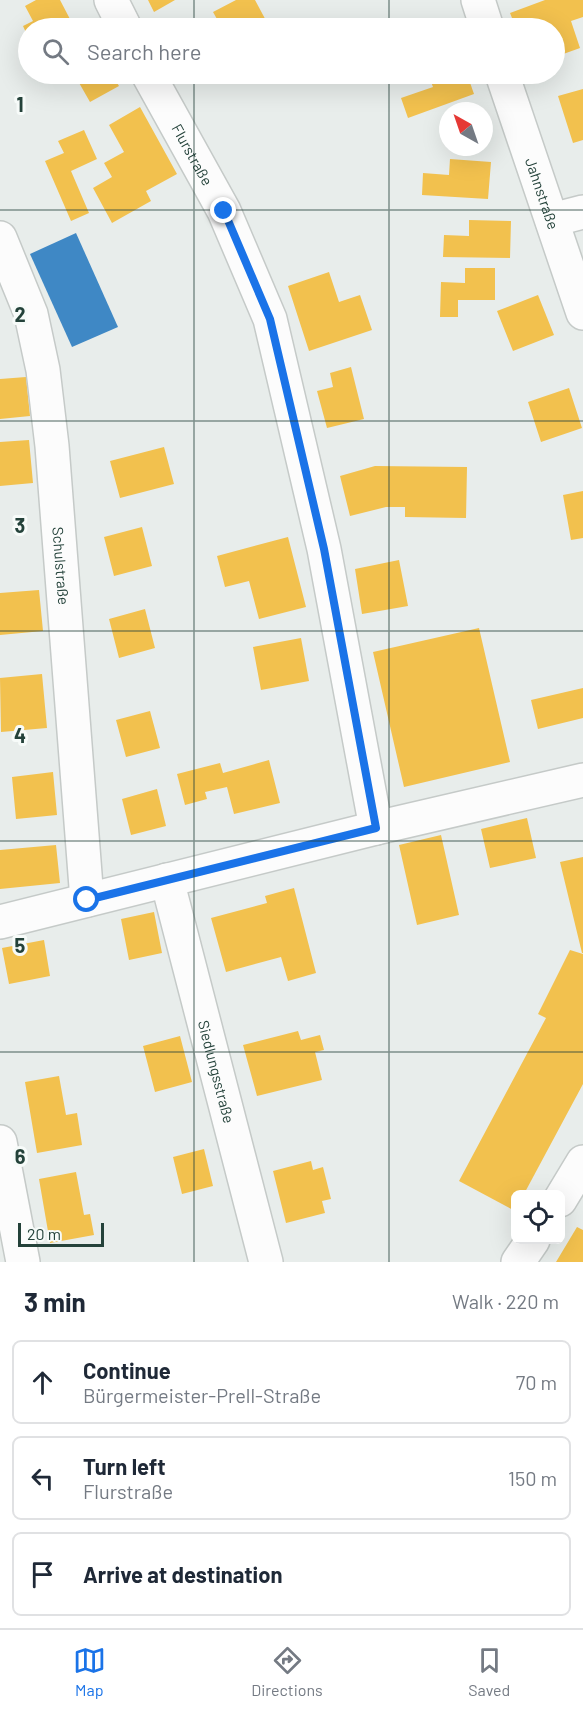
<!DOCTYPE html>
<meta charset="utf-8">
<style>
:root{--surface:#fff;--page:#f6f6f7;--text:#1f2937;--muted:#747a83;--line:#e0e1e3;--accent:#1a73e8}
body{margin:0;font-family:Barlow,sans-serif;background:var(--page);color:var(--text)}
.controls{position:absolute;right:18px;bottom:18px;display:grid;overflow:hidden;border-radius:9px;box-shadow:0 6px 24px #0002}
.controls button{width:54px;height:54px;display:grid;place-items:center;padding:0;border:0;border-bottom:2px solid var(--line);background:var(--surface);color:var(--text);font:30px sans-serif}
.compass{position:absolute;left:439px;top:102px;width:54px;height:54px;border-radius:50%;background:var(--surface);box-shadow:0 6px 24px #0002;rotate:320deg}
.scale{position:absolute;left:18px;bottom:15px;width:86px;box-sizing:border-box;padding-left:6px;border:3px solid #24423a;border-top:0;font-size:16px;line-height:21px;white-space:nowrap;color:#24423a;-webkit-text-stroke:4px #f7fbf9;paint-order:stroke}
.stop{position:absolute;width:18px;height:18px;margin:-14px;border:4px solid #1a73e8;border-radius:50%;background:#fff}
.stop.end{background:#1a73e8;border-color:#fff;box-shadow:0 2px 6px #0008}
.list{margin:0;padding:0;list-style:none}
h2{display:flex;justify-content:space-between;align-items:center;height:78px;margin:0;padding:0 24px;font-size:26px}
h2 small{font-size:20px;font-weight:400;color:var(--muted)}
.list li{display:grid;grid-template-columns:39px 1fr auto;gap:18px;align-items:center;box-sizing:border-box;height:84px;margin:0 12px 12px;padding:0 12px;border:2px solid var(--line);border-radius:9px}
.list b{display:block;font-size:22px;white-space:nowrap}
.list p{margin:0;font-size:20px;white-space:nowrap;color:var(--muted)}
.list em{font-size:20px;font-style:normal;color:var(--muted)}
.icon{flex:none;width:33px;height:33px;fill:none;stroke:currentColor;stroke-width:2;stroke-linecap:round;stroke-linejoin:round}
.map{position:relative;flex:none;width:583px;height:1262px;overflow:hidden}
.search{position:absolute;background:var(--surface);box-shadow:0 6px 24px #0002;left:18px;right:18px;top:18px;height:66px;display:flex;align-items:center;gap:15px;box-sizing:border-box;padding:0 21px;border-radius:33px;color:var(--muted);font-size:22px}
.sheet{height:366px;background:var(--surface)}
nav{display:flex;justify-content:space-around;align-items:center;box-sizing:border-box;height:84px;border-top:2px solid var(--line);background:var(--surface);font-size:16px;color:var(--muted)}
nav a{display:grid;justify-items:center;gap:3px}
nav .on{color:var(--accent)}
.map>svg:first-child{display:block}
.homes{fill:#f2c14e}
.schools{fill:#3f88c5}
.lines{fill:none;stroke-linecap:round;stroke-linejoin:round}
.minor-casing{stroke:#c5cac8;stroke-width:36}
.minor{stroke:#fcfcfc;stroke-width:33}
.route{stroke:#1a73e8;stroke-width:8}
.grid{fill:none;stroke:#24423a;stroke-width:1.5;stroke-opacity:0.55}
.labels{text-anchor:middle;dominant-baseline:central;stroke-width:6;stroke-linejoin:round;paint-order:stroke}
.street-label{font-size:15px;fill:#24423a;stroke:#f7fbf9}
.grid-label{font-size:20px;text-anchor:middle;font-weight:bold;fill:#24423a;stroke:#f7fbf9;stroke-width:6;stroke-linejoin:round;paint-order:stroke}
</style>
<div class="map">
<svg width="583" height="1262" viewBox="0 0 583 1262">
<rect width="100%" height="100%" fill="#e8edeb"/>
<path class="homes" d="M36,0H60L71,21L57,28H28V37L23,26L33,21L25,6Z
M148,0H175L154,12Z
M236,0H255L270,28H222L213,12Z
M545,0H583V17L571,21L580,48L555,57V28H516L510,13Z
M74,74H112L119,86L90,102Z
M428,74H467L474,94L408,118L401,98L433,87Z
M583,89V140L573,143L558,96Z
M140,107L177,174L146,191L151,201L112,223L93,188L112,177L104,163L124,152L109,125Z
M84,130L97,159L71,171L89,213L71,221L45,161L64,153L58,141Z
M450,159L491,162L488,199L422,195L423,173L449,175Z
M469,220L511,221L510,258L443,257L444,235L469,236Z
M465,268H495V300H458V317H440L441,282L465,283Z
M329,272L339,302L360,295L372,330L309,351L288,286Z
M538,295L554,335L513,351L497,311Z
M351,367L364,419L327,428L317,391L333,387L330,373Z
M26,377L30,416L0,419V379Z
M569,388L582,428L541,442L528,402Z
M29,440L33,483L0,486V442Z
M164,447L174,484L120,498L110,461Z
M375,466L467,467L466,518L405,517V507H386L350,516L340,476Z
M583,491V538L571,540L563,495Z
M142,527L152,566L114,576L104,537Z
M288,537L306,607L259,619L249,581L225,587L217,556Z
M399,560L408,606L362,614L355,569Z
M39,590L43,631L0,635V593Z
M145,609L155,648L119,658L109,619Z
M479,628L510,762L404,787L373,652Z
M301,638L309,681L261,690L253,647Z
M42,674L47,728L1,732L0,678Z
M583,688V718L538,729L531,700Z
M150,711L160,748L126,757L116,720Z
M269,760L280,803L234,814L227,787L205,792L207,799L185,805L177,774L220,763L223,773Z
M53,772L57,815L16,819L12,777Z
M157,789L166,826L131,835L122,799Z
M527,818L536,858L490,868L481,829Z
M441,835L459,915L417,925L399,845Z
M56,845L60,883L0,889V850Z
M583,857V953H582L560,862Z
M294,888L316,973L288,981L281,957L226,972L211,918L267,903L265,896Z
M154,912L162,953L129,960L121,919Z
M44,940L50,976L9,984L2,948Z
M570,950L583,954V1084L524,1194H516L515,1211L459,1181L546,1018L538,1014Z
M298,1031L301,1040L320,1035L324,1050L315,1052L322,1080L257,1096L243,1045Z
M180,1036L192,1082L155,1092L143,1046Z
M59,1076L66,1115L77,1113L82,1145L37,1153L25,1082Z
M204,1149L213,1186L182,1194L173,1157Z
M311,1161L313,1170L323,1167L331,1199L322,1201L325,1213L286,1223L273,1171Z
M76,1172L84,1215L90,1214L94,1235L50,1243L39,1179Z
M577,1227L583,1230V1262H556Z"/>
<path class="schools" d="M76,233L118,327L72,347L30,254Z"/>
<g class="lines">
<g class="minor-casing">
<g id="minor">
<path d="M111,0L125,28"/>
<path d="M478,0L487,28"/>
<path id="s1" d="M148,74L224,211L270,319L324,549L376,828"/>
<path id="s2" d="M502,74L583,313"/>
<path d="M552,220L583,212"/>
<path id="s3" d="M0,238L31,314L43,370L52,446L87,900"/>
<path id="s4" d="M167,880L266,1262"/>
<path d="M0,922L376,828L583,780"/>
<path d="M0,1142L23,1262"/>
<path d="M560,1200L583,1162"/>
<path d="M518,1262L533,1240"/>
</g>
</g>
<use href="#minor" class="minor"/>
</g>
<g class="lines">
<path class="route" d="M87,900L376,828L324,549L270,319L224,211"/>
</g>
<path class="grid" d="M194,0V28M389,0V28M194,74V1262M389,74V1262M0,210H583M0,421H583M0,631H583M0,841H583M0,1052H583"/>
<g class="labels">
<g class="street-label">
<text stroke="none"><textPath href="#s1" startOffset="92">Flurstraße</textPath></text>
<text stroke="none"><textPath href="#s2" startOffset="126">Jahnstraße</textPath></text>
<text stroke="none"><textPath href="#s3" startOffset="336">Schulstraße</textPath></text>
<text stroke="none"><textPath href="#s4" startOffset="198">Siedlungsstraße</textPath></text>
</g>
</g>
<g class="grid-label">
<text x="20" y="112">1</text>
<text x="20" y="322">2</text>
<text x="20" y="533">3</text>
<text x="20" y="743">4</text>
<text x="20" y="953">5</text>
<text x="20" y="1164">6</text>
</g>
</svg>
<div class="controls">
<button><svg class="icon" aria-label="locate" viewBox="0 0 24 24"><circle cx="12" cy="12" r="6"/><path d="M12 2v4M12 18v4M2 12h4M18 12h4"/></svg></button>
</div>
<svg class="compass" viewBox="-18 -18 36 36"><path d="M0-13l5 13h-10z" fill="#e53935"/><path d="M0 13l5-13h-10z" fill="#747a83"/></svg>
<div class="scale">20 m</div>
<div class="stop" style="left:87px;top:900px"></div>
<div class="stop end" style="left:224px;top:211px"></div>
<div class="search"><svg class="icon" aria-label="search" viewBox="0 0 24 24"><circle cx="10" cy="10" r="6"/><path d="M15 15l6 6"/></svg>Search here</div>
</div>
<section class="sheet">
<h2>3 min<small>Walk · 220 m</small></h2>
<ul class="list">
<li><svg class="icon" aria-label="ahead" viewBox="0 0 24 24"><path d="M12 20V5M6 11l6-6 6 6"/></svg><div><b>Continue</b><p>Bürgermeister-Prell-Straße</p></div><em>70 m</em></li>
<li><svg class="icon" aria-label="left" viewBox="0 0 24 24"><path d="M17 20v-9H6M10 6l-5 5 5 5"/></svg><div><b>Turn left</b><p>Flurstraße</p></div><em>150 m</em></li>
<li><svg class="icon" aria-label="arrive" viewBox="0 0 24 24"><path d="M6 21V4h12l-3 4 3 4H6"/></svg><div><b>Arrive at destination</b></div></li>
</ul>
</section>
<nav>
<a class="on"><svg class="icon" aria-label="map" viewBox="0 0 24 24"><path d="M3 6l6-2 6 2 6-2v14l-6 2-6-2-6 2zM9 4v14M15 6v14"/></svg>Map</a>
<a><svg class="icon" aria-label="directions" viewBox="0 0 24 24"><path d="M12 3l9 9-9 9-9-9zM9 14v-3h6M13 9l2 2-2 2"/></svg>Directions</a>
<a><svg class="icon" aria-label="saved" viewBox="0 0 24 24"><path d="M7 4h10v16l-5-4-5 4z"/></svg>Saved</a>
</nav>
